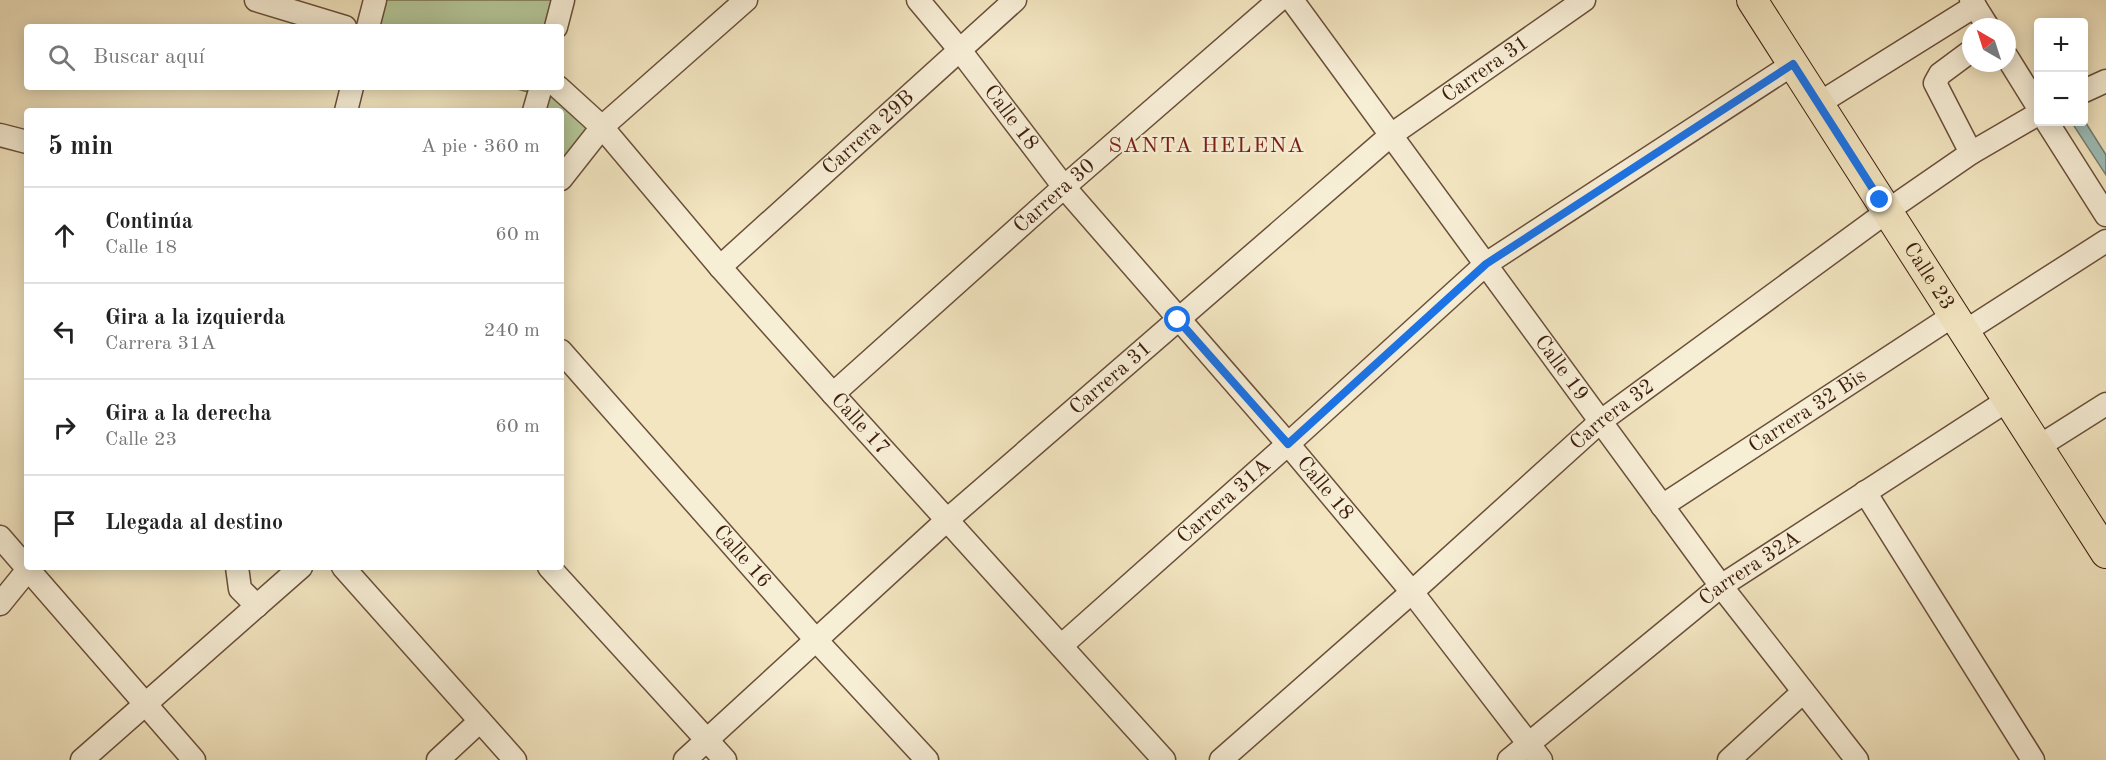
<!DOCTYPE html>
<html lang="es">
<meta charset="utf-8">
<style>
:root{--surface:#fff;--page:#f2f2f2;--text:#222;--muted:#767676;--line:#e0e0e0}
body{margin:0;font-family:"Old Standard TT",serif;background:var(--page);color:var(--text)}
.controls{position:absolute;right:18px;top:18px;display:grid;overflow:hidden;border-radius:6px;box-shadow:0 3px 15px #0003}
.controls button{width:54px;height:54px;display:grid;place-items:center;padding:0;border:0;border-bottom:2px solid var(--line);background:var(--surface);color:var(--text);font:30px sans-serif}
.compass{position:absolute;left:1962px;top:18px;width:54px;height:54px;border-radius:50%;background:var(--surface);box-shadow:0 3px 15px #0003;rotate:321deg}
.stop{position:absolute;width:18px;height:18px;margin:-14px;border:4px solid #1a73e8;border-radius:50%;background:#fff}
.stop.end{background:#1a73e8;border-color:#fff;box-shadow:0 2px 6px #0008}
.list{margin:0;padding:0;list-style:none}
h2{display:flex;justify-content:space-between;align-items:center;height:78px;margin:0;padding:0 24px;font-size:26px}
h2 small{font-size:20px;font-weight:400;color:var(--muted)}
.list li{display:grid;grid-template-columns:39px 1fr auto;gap:18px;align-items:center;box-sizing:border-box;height:96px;padding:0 24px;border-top:2px solid var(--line)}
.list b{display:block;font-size:22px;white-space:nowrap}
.list p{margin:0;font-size:20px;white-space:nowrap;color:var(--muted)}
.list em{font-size:20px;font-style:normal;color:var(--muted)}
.icon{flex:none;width:33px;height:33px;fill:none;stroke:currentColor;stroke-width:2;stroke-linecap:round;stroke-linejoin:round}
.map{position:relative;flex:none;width:2106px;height:760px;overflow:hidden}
.search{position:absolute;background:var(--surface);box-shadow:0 3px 15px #0003;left:24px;top:24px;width:540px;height:66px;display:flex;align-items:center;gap:15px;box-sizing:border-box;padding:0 21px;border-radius:6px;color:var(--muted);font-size:22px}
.panel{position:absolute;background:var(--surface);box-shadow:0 3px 15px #0003;left:24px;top:108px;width:540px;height:462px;border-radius:6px}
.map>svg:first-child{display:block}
.green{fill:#b4c697;stroke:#797252;stroke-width:1.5}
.water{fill:#9cbeb7;stroke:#767e73;stroke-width:1.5}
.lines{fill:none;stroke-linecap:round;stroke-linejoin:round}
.minor-casing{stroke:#6b4f3a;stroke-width:25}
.major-casing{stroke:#3e1d0e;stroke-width:32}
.minor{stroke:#f7eed6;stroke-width:22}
.major{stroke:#f2e5c0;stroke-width:30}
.route{stroke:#1a73e8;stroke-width:8}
.labels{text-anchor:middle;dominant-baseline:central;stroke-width:4.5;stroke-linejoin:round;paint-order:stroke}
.street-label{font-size:21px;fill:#3e1d0e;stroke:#f7eed6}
.neighbourhood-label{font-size:22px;letter-spacing:1.5px;fill:#7a1f14;stroke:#f7eed6}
</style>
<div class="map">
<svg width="2106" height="760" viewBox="0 0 2106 760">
<rect width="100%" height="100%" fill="#f2e5c0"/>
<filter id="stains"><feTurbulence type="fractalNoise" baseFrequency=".00333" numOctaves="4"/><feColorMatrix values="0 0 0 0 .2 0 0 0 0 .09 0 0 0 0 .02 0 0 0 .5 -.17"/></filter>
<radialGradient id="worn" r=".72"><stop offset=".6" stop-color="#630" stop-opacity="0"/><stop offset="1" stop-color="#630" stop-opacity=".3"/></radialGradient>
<path class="green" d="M375,0H563L556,27H368Z
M510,87H558L602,127L561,179V111H534L539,95Z"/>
<path class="water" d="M2084,120L2106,155V175L2072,123L2084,122Z"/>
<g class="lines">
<g class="minor-casing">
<g id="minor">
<path d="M256,0L345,27"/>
<path id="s1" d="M918,0L959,49L1064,187L1288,444L1412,592L1541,760"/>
<path id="s2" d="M1292,0L1721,586L1857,760"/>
<path d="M1971,0L1988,27"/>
<path d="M368,27L375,0"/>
<path d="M556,27L563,0"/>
<path d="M1971,51L1940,74L1935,83L1971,153"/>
<path d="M2007,57L2038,107"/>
<path id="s3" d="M558,87L602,127L720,267L833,394L1164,760"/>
<path d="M2084,91L2106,81"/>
<path d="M1818,104L1975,6"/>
<path d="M346,111L352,87"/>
<path d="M534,111L541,87"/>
<path d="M2047,122L2106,215"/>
<path d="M0,135L27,142"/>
<path d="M561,179L602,127L746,0"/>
<path id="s4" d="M720,267L1015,0"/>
<path d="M1964,332L2106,241"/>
<path id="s5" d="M561,351L816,640L927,760"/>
<path id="s6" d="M833,394L1064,187L1279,0"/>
<path d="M2038,447L2106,404"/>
<path d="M1865,492L2033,760"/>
<path id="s7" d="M1662,506L1954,315"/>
<path d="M0,537L194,760"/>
<path d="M237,567L240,589L257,606"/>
<path d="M343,567L515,760"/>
<path d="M549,567L725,760"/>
<path d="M0,604L30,567"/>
<path id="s8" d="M1061,646L1288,444L1486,264L1793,64"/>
<path d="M82,760L301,567"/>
<path d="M438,760L480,721"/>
<path id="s9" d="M685,760L947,520L1391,135L1584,0"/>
<path id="s10" d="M1221,760L1412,592L1601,421L1900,202L1971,153L2038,114"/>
<path id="s11" d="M1509,760L1721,586L2008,400"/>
<path d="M1729,760L1803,692"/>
</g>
</g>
<g class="major-casing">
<g id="major">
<path id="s12" d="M1752,0L2106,553"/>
</g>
</g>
<use href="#minor" class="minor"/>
<use href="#major" class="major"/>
</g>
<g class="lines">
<path class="route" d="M1178,320L1288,444L1486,264L1793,64L1880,200"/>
</g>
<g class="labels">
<g class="street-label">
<text stroke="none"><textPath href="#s9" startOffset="1058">Carrera 31</textPath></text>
<text stroke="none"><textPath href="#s1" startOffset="150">Calle 18</textPath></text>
<text stroke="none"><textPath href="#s4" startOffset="200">Carrera 29B</textPath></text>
<text stroke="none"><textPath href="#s6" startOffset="297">Carrera 30</textPath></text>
<text stroke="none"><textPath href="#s12" startOffset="328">Calle 23</textPath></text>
<text stroke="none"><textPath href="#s2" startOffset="456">Calle 19</textPath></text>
<text stroke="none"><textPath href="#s9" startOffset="572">Carrera 31</textPath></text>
<text stroke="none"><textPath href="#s7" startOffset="174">Carrera 32 Bis</textPath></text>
<text stroke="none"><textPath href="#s10" startOffset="522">Carrera 32</textPath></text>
<text stroke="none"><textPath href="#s3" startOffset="453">Calle 17</textPath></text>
<text stroke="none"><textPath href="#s1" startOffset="636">Calle 18</textPath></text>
<text stroke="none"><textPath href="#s8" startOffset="218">Carrera 31A</textPath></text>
<text stroke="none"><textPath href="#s5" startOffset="274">Calle 16</textPath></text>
<text stroke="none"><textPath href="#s11" startOffset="308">Carrera 32A</textPath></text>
</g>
<g class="neighbourhood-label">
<text x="1207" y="146">SANTA HELENA</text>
</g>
</g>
<rect width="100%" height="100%" filter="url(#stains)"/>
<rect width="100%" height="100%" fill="url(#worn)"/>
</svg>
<div class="controls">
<button>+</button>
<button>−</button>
</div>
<svg class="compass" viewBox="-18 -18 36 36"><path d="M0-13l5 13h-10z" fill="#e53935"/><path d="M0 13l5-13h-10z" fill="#767676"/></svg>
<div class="stop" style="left:1178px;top:320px"></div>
<div class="stop end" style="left:1880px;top:200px"></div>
<div class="search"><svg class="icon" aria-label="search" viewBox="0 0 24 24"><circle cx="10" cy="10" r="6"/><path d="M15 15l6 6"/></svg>Buscar aquí</div>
<section class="panel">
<h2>5 min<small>A pie · 360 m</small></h2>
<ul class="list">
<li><svg class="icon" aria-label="ahead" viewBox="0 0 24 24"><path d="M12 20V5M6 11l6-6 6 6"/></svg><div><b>Continúa</b><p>Calle 18</p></div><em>60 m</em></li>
<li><svg class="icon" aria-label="left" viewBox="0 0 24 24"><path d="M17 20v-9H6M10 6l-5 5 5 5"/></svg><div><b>Gira a la izquierda</b><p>Carrera 31A</p></div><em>240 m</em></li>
<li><svg class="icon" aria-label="right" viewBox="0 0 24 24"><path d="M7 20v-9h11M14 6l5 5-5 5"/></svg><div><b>Gira a la derecha</b><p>Calle 23</p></div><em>60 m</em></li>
<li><svg class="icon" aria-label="arrive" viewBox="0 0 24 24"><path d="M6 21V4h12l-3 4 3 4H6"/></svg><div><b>Llegada al destino</b></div></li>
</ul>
</section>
</div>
